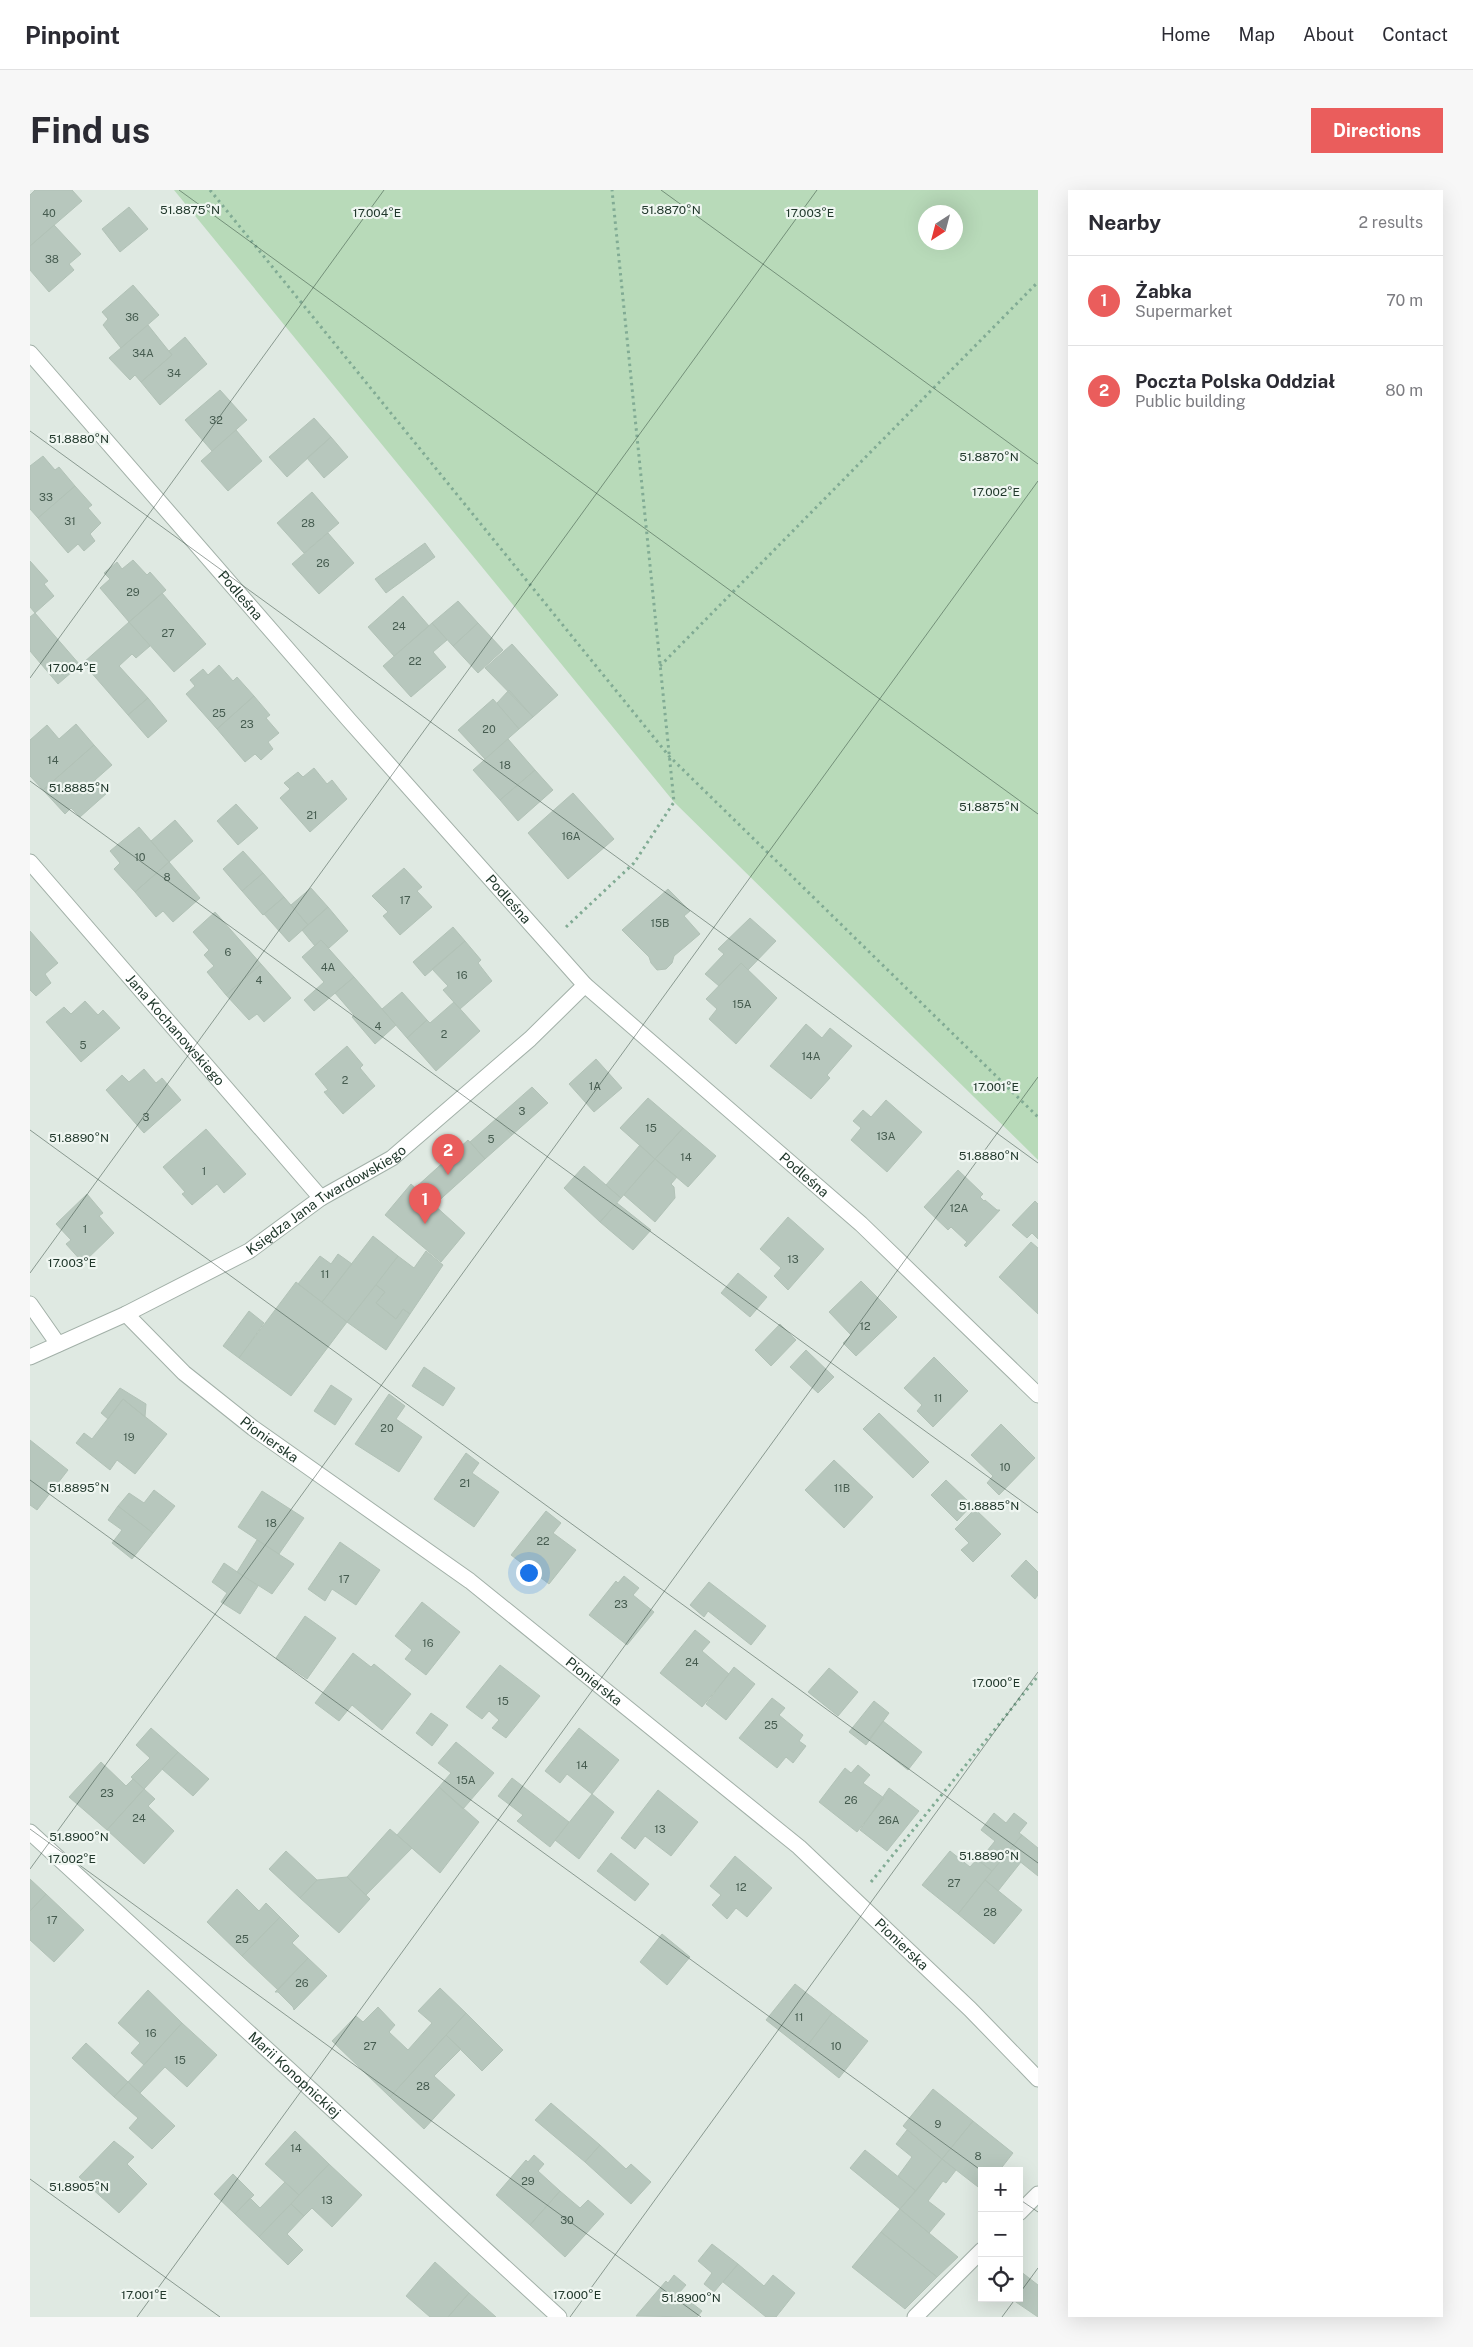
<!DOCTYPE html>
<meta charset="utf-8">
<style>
:root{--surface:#fff;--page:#f7f7f7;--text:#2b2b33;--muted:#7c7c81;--line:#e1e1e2;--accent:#ea5d5c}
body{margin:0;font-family:"Public Sans",sans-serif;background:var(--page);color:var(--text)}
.controls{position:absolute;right:15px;bottom:15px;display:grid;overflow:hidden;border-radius:0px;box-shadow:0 5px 20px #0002}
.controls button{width:45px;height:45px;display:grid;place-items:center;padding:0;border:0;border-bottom:1px solid var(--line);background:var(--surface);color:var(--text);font:25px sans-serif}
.compass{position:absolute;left:888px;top:15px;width:45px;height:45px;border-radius:50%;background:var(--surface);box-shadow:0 5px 20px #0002;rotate:216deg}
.you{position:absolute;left:498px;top:1382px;width:18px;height:18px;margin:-12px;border:4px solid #fff;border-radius:50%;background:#1a73e8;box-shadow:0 0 0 8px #1a73e833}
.badge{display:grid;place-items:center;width:32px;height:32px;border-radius:50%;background:var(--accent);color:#fff;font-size:16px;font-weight:700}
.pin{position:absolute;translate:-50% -41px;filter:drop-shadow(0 1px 2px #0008)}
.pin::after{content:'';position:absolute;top:26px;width:18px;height:15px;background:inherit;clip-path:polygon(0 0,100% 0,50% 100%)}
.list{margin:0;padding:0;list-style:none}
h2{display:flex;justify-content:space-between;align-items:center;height:65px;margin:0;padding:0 20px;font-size:21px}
h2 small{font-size:16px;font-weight:400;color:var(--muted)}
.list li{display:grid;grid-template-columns:32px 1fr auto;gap:15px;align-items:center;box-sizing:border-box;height:90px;padding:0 20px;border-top:1px solid var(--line)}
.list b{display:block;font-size:19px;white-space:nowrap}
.list p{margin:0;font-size:16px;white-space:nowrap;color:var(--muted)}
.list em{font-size:16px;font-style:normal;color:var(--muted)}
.icon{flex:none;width:28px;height:28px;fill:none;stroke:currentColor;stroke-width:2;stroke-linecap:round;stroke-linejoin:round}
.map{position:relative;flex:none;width:1008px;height:2127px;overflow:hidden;border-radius:0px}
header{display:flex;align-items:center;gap:30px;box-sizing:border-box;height:70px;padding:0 25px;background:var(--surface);border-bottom:1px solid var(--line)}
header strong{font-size:24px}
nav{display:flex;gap:28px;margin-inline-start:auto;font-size:18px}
.intro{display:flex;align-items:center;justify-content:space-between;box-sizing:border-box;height:120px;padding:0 30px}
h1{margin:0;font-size:35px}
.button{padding:12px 22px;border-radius:0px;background:var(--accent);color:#fff;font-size:18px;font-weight:700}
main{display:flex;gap:30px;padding:0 30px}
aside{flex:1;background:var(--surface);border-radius:0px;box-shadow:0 5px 20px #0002}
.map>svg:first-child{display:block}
.green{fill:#b8dab9;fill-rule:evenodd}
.building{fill:#b7c7bd;stroke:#b2c2b7}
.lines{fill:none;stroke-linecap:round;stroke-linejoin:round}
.minor-casing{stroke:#a2b0a8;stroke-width:17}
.path{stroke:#81ab94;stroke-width:3;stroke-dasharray:2.5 4;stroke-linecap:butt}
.minor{stroke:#fff;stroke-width:15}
.ticks{fill:none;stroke:#21382c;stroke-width:1;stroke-opacity:0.45}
.labels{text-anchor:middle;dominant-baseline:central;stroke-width:4.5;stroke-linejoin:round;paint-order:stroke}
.number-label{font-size:11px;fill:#465c50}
.street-label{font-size:14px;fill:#21382c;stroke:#eff6f1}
.ticks-label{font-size:12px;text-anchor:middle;fill:#21382c;stroke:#eff6f1;stroke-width:4.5;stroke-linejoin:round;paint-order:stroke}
</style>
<header>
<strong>Pinpoint</strong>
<nav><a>Home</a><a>Map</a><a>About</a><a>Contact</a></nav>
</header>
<div class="intro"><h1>Find us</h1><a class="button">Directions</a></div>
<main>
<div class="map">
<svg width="1008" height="2127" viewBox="0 0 1008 2127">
<rect width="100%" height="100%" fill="#dfe9e2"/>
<path class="green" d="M144,0H1008V970L644,612ZM896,22H926V52H896Z"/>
<path class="building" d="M5,0H42L52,11L0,56V5Z
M99,17L118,39L90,62L72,39Z
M24,35L51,64L39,74L44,80L19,102L0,80V56Z
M103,95L129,125L91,158L73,135L78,129L72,122Z
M118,135L142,165L111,192L105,185L100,190L79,168Z
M155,147L177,174L130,215L111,192L142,165L139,161Z
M190,200L217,230L182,261L155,230Z
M284,228L301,247L257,287L239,267Z
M206,240L232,271L198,301L171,271Z
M301,247L318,267L294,288L277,268Z
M13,266L25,280L29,277L45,296L8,328L0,319V276Z
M45,296L62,315L58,318L71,333L60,344L65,351L54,361L48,354L38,363L8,328Z
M282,302L309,333L274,363L247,333Z
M298,343L324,373L289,404L262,374Z
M395,353L405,367L356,403L345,389Z
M103,370L117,385L120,382L136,400L99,432L70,398L80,389L74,383L87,372L92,379Z
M0,371L18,391L14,394L24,406L5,423L0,417Z
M132,403L176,454L144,482L99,432Z
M373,406L399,436L364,466L338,437Z
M428,411L448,433L423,456L402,433Z
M5,423L50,475L28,494L0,461V427Z
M99,432L120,456L106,468L102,464L89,476L118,508L98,525L53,473Z
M402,433L417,450L403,462L416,477L381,507L353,476Z
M448,433L473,460L448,483L423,456Z
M482,454L528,505L503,527L455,478Z
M189,475L203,491L207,487L224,506L187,539L156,504L165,496L160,490L173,479L178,485Z
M479,500L503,527L489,539L467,513Z
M224,506L240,525L236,528L249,543L238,552L243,559L231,570L225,564L215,572L187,539Z
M118,508L137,531L118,548L98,525Z
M463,509L489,539L455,569L428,540Z
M46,534L64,555L13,600L0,586V550L17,535L29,549Z
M478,549L505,580L470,610L443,580Z
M64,555L82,575L65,590L77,603L50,627L41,618L35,624L13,600Z
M284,578L297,594L302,590L317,609L280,642L250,608L260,599L254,593L268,582L273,587Z
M505,580L523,600L488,631L470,610Z
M543,603L584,649L538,689L498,643Z
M206,614L228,638L208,655L187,631Z
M145,630L163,651L139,672L121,651Z
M109,637L139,672L105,702L84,679L90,673L80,661Z
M213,661L233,683L212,701L193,679Z
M139,672L170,708L143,732L133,721L126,727L105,702Z
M374,678L392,697L387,701L402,717L370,745L353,726L358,722L342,706Z
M233,683L254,707L233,725L212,701Z
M281,698L298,717L278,735L261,715Z
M638,699L660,721L654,726L670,744L644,766L642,773L636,779L627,780L621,773L619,767L592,740Z
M254,707L278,735L259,752L234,724Z
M298,717L318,741L299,758L291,750L285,756L272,740Z
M185,722L231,774L196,805L177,782L184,776L174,765L179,760L163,742Z
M720,728L746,751L718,780L711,773L689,796L675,784L694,764L688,759Z
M423,737L435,751L395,786L383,772Z
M0,741L28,773L15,784L21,793L6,806L0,800Z
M291,750L324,787L284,821L274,810L294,792L272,767Z
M435,751L451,770L448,773L462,791L430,819L413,800L418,796L402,779Z
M711,773L747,808L706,854L679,829L687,819L676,809Z
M231,774L261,808L234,832L227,824L219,830L196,805Z
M324,787L366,835L345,854L322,827L324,825L305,803Z
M372,802L397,830L377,848L352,819Z
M55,811L68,825L73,820L90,838L51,872L16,832L34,817L41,824Z
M424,812L450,841L406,881L377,848L397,830L400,833Z
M776,834L792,848L800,838L822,856L797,885L800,888L781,909L740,876Z
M317,856L333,875L330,878L345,896L313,924L294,902L298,900L285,884Z
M566,869L592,898L564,922L539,894Z
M114,879L126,893L132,888L151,910L114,943L76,900L92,885L99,892Z
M502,897L518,913L482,945L467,928Z
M618,908L653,938L625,969L590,938Z
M856,910L892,942L857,982L821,950L831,938L823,931L833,920L841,927Z
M467,928L482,945L455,969L440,952Z
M653,938L686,966L658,997L625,969Z
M176,939L216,984L194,1003L187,994L162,1015L152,1004L155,1002L133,977Z
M438,950L455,969L404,1015L385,998Z
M610,955L625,969L591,1008L576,995Z
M625,969L647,987L641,994L644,997L645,1008L625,1032L594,1005Z
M554,976L591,1008L570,1032L534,998Z
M928,980L953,1004L950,1007L954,1011L955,1010L967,1020H970L936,1057L934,1055L937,1052L921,1037L918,1040L894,1017Z
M381,994L435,1043L411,1072L355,1025Z
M57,1004L73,1023L69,1026L84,1043L53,1073L36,1054L41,1050L26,1034Z
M1005,1011L1008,1014V1049L1002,1043L997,1048L982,1035Z
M587,1013L621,1040L603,1060L570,1032Z
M758,1027L794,1059L758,1100L744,1086L751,1078L730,1059Z
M343,1046L368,1066L317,1132L292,1112Z
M1001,1052L1008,1058V1124L969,1087Z
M396,1061L413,1075L380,1124L373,1119L366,1129L346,1113L355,1102L346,1095L368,1066L384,1078Z
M308,1064L322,1074L292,1112L268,1094L290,1066L301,1074Z
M708,1083L737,1107L720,1127L691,1103Z
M831,1091L867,1127L826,1166L813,1153L821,1145L799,1122Z
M266,1092L317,1132L261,1206L209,1168Z
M346,1095L355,1102L346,1113L366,1129L373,1119L380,1124L356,1160L317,1132Z
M219,1121L234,1133L209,1168L193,1156Z
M750,1134L766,1150L741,1176L725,1160Z
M776,1160L804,1187L788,1203L760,1177Z
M904,1167L938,1201L903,1237L887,1221L892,1215L874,1198Z
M394,1177L425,1198L413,1216L382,1196Z
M301,1195L322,1209L305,1235L284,1221Z
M90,1198L116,1214L115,1227L93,1209L78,1229L71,1223Z
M359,1204L375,1216L366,1229L392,1247L369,1282L325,1254Z
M93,1209L137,1244L105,1284L87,1270L80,1280L46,1253L54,1243L62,1249Z
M849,1223L899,1272L883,1288L833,1239Z
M971,1234L1005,1268L969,1305L957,1293L963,1286L941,1265Z
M0,1250L38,1280L7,1320L0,1315Z
M436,1263L449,1273L442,1283L469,1302L444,1337L404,1309Z
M804,1270L843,1307L814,1338L775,1300Z
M916,1290L942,1315L927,1331L901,1305Z
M124,1300L145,1316L123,1343L88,1316L99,1303L114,1313Z
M232,1301L274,1328L249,1364L208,1337Z
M88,1316L123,1343L102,1369L82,1353L92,1340L78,1330Z
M945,1319L971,1344L943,1372L931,1360L939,1353L925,1339Z
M516,1321L531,1333L523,1343L546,1360L519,1394L481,1365Z
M227,1350L264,1374L242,1404L207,1382Z
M310,1352L350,1380L326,1415L302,1399L295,1411L278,1399Z
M996,1370L1008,1382V1405L1005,1409L981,1386Z
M194,1373L228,1396L210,1424L191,1412L197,1403L182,1392Z
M594,1386L609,1398L603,1405L624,1422L597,1455L559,1425L586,1391L588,1393Z
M679,1392L736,1436L721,1455L678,1421L674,1427L660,1415Z
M392,1412L430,1442L396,1485L375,1469L382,1460L365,1446Z
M275,1426L306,1448L277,1489L246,1468Z
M665,1440L680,1452L672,1461L699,1484L672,1517L630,1483Z
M323,1463L341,1477L344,1474L381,1504L352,1540L322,1515L309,1531L285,1513Z
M470,1475L510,1506L476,1548L462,1538L469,1530L459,1521L452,1529L436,1517Z
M704,1477L725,1494L696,1530L676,1514Z
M799,1478L828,1502L808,1526L778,1502Z
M742,1508L755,1518L749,1525L773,1545L769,1551L776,1556L763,1573L756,1567L747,1578L709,1548Z
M844,1511L859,1523L836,1555L819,1542Z
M401,1523L418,1535L402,1556L386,1543Z
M853,1531L892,1562L878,1580L839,1549Z
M121,1538L148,1562L114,1599L101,1587L120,1568L106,1555Z
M549,1538L589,1570L562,1604L537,1584L530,1593L515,1581Z
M426,1552L464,1583L433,1619L409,1597L421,1583L408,1573Z
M148,1562L179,1589L163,1606L132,1579Z
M71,1572L96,1596L103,1589L114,1599L77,1640L39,1607Z
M828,1575L840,1585L833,1593L854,1608L827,1642L789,1612L815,1578L821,1583Z
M482,1588L539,1632L520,1657L487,1631L493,1625L468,1606Z
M409,1597L449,1632L410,1683L367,1645Z
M859,1598L889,1621L857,1661L830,1640Z
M114,1599L125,1609L118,1616L144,1641L114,1674L77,1640Z
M628,1600L668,1632L641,1666L615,1646L605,1659L591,1648Z
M562,1604L584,1622L549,1669L525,1650Z
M964,1623L976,1633L984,1623L997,1633L989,1643L992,1645L962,1681L949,1671L965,1651L951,1640Z
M360,1639L382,1658L336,1705L317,1687Z
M992,1645L1008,1658V1686L978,1662Z
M256,1661L287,1690L270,1708L239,1679Z
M920,1661L940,1677L947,1669L962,1681L928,1724L892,1695Z
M978,1662L991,1672L968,1701L955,1690Z
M581,1663L619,1694L605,1711L567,1681Z
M705,1666L742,1698L717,1727L706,1718L697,1729L682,1715L691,1705L680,1696Z
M317,1687L340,1709L309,1743L270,1708L287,1690Z
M0,1689L16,1704L0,1721Z
M955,1690L992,1720L964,1754L928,1724Z
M207,1699L229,1721L236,1713L250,1727L212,1766L177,1732Z
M16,1704L54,1740L24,1772L0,1750V1721Z
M250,1727L269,1746L262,1753L278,1768L248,1800L212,1766Z
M632,1744L660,1767L637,1795L610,1772Z
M278,1768L297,1786L264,1820L263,1817L248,1802H245Z
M765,1794L802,1823L774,1860L736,1830Z
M410,1798L436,1823L360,1907L302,1851L326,1826L333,1832L348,1817L365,1835L359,1842L378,1860L402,1833L388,1821Z
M118,1800L152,1833L114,1875L101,1863L110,1853L88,1833Z
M436,1823L473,1860L452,1881L416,1845Z
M802,1823L838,1851L809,1888L774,1860Z
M152,1833L187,1865L157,1897L135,1877L110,1903L98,1892Z
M416,1845L431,1859L404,1886L425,1905L394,1939L360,1907Z
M56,1853L98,1892L84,1907L42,1868Z
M98,1892L145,1936L122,1959L99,1938L108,1928L84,1907Z
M903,1899L943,1931L912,1969L873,1936Z
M521,1913L570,1955L555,1972L505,1930Z
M943,1931L983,1963L969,1981H952V2000L912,1969Z
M877,1940L912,1969L886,2001L868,1986L882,1967L866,1954Z
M265,1941L299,1974L269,2005L235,1974Z
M84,1951L104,1967L97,1974L117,1994L89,2023L49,1987Z
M570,1955L596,1979L601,1974L621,1992L601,2014L555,1972Z
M835,1960L886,2001L870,2019L820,1978Z
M504,1965L514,1974L508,1981L530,2001L500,2035L466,2005L496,1970L498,1972Z
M912,1969L926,1980L916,1993L913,1991L898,2011L915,2024L899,2043L870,2019Z
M299,1974L332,2005L302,2037L282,2018L274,2026L261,2014Z
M203,1984L224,2005L205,2024L184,2004Z
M255,1992L269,2005L229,2047L205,2024L220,2008L230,2018Z
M530,2001L550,2018L558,2010L574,2024L535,2067L500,2035Z
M261,2014L274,2026L257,2044L273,2060L258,2075L229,2047Z
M870,2019L928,2067L907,2087L851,2042Z
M851,2042L907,2087L875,2119L822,2077Z
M682,2054L708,2074L684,2102L674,2094L682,2083L668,2071Z
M405,2072L439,2103L418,2127H400L376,2106Z
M708,2074L734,2096L743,2085L765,2103L746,2127H736L693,2092Z
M990,2081L1008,2095V2127L980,2108H989Z
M644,2085L656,2095L649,2103L672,2121L667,2127L606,2126L636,2091L638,2093Z
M439,2103L466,2127H418Z"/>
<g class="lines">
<g class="minor-casing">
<g id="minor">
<path id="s1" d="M0,163L319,530L555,795L831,1034L1008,1205"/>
<path id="s2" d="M0,672L291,1008"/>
<path d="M0,1114L28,1154"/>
<path id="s3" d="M96,1124L154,1183L223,1238L440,1391L769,1657L940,1819L1008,1889"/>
<path id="s4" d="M0,1167L96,1124L219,1061L291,1008L362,968L500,849L555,795"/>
<path id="s5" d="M0,1642L529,2127"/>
<path d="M989,2023L1008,2004"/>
<path d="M885,2127L952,2060"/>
</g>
</g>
<path class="path" d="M180,0L639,566L1008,927
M630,476L1008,92
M536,737L604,673L644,612L582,0
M841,1692L1008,1486"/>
<use href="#minor" class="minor"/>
</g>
<path class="ticks" d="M149,0L1008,624M631,0L1008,274M0,241L1008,973M0,488L354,0M0,591L1008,1323M0,940L1008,1673M0,1083L787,0M0,1290L952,1981M0,1639L671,2127M0,1679L1008,291M0,1989L190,2127M989,2009L1008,2022M989,2104L1008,2078M107,2127L1008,887M540,2127L1008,1482M972,2127L986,2108"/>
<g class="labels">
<g class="number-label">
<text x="19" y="23">40</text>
<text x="22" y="69">38</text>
<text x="102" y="127">36</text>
<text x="113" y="163">34A</text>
<text x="144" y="183">34</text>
<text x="186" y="230">32</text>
<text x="16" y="307">33</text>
<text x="40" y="331">31</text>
<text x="278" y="333">28</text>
<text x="293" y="373">26</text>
<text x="103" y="402">29</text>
<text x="369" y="436">24</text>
<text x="138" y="443">27</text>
<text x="385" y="471">22</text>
<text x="189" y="523">25</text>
<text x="217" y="534">23</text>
<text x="459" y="539">20</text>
<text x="23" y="570">14</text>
<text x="475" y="575">18</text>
<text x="282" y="625">21</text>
<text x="541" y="646">16A</text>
<text x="110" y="667">10</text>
<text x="137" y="687">8</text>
<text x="375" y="710">17</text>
<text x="630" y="733">15B</text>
<text x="198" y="762">6</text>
<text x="298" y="777">4A</text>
<text x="432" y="785">16</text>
<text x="229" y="790">4</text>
<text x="712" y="814">15A</text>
<text x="348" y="836">4</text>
<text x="414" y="844">2</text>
<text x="53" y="855">5</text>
<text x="781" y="866">14A</text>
<text x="315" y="890">2</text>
<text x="565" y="896">1A</text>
<text x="492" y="921">3</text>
<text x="116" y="927">3</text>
<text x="621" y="938">15</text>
<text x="856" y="946">13A</text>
<text x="461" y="949">5</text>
<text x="656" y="967">14</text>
<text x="174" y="981">1</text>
<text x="929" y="1018">12A</text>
<text x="55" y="1039">1</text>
<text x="763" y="1069">13</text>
<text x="295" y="1084">11</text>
<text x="835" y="1136">12</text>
<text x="908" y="1208">11</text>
<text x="357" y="1238">20</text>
<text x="99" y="1247">19</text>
<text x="975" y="1277">10</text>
<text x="435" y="1293">21</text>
<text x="812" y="1298">11B</text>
<text x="241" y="1333">18</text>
<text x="513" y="1351">22</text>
<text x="314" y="1389">17</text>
<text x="591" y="1414">23</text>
<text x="398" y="1453">16</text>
<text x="662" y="1472">24</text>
<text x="473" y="1511">15</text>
<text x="741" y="1535">25</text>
<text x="552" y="1575">14</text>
<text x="436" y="1590">15A</text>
<text x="77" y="1603">23</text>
<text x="821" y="1610">26</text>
<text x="109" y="1628">24</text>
<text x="859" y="1630">26A</text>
<text x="630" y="1639">13</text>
<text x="924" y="1693">27</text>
<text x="711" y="1697">12</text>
<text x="960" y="1722">28</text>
<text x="22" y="1730">17</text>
<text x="212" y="1749">25</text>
<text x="272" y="1793">26</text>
<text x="769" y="1827">11</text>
<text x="121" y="1843">16</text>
<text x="340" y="1856">27</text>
<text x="806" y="1856">10</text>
<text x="150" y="1870">15</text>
<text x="393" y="1896">28</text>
<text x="908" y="1934">9</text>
<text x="266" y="1958">14</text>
<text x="948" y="1966">8</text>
<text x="498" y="1991">29</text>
<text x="297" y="2010">13</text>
<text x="537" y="2030">30</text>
</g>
<g class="street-label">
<text stroke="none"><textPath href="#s1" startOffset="321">Podleśna</textPath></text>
<text stroke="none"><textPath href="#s1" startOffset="726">Podleśna</textPath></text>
<text stroke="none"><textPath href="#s2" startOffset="222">Jana Kochanowskiego</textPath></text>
<text stroke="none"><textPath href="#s1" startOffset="1131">Podleśna</textPath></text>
<text stroke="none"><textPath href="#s4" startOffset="336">Księdza Jana Twardowskiego</textPath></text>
<text stroke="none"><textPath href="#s3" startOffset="191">Pionierska</textPath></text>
<text stroke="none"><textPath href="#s3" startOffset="596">Pionierska</textPath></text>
<text stroke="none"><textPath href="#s3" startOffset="1001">Pionierska</textPath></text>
<text stroke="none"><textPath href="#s5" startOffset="359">Marii Konopnickiej</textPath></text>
</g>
</g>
<g class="ticks-label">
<text x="160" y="24">51.8875°N</text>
<text x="641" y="24">51.8870°N</text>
<text x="347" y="27">17.004°E</text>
<text x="780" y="27">17.003°E</text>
<text x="49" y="253">51.8880°N</text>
<text x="959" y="271">51.8870°N</text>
<text x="966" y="306">17.002°E</text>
<text x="42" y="482">17.004°E</text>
<text x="49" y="602">51.8885°N</text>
<text x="959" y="621">51.8875°N</text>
<text x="966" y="901">17.001°E</text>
<text x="49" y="952">51.8890°N</text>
<text x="959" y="970">51.8880°N</text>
<text x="42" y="1077">17.003°E</text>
<text x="49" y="1302">51.8895°N</text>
<text x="959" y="1320">51.8885°N</text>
<text x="966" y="1497">17.000°E</text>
<text x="49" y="1651">51.8900°N</text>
<text x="959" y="1670">51.8890°N</text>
<text x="42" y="1673">17.002°E</text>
<text x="49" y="2001">51.8905°N</text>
<text x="114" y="2109">17.001°E</text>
<text x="547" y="2109">17.000°E</text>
<text x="661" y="2112">51.8900°N</text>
</g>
</svg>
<div class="controls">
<button>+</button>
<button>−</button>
<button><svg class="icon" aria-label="locate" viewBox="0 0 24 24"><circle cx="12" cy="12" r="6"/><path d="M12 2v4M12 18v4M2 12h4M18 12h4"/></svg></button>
</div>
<svg class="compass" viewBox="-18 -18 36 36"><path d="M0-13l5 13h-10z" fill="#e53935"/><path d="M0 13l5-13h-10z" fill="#7c7c81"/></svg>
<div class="you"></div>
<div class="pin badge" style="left:395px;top:1034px">1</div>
<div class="pin badge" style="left:418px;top:985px">2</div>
</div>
<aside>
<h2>Nearby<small>2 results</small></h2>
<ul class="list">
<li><span class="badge">1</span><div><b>Żabka</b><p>Supermarket</p></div><em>70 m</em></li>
<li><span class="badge">2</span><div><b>Poczta Polska Oddział</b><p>Public building</p></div><em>80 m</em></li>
</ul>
</aside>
</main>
